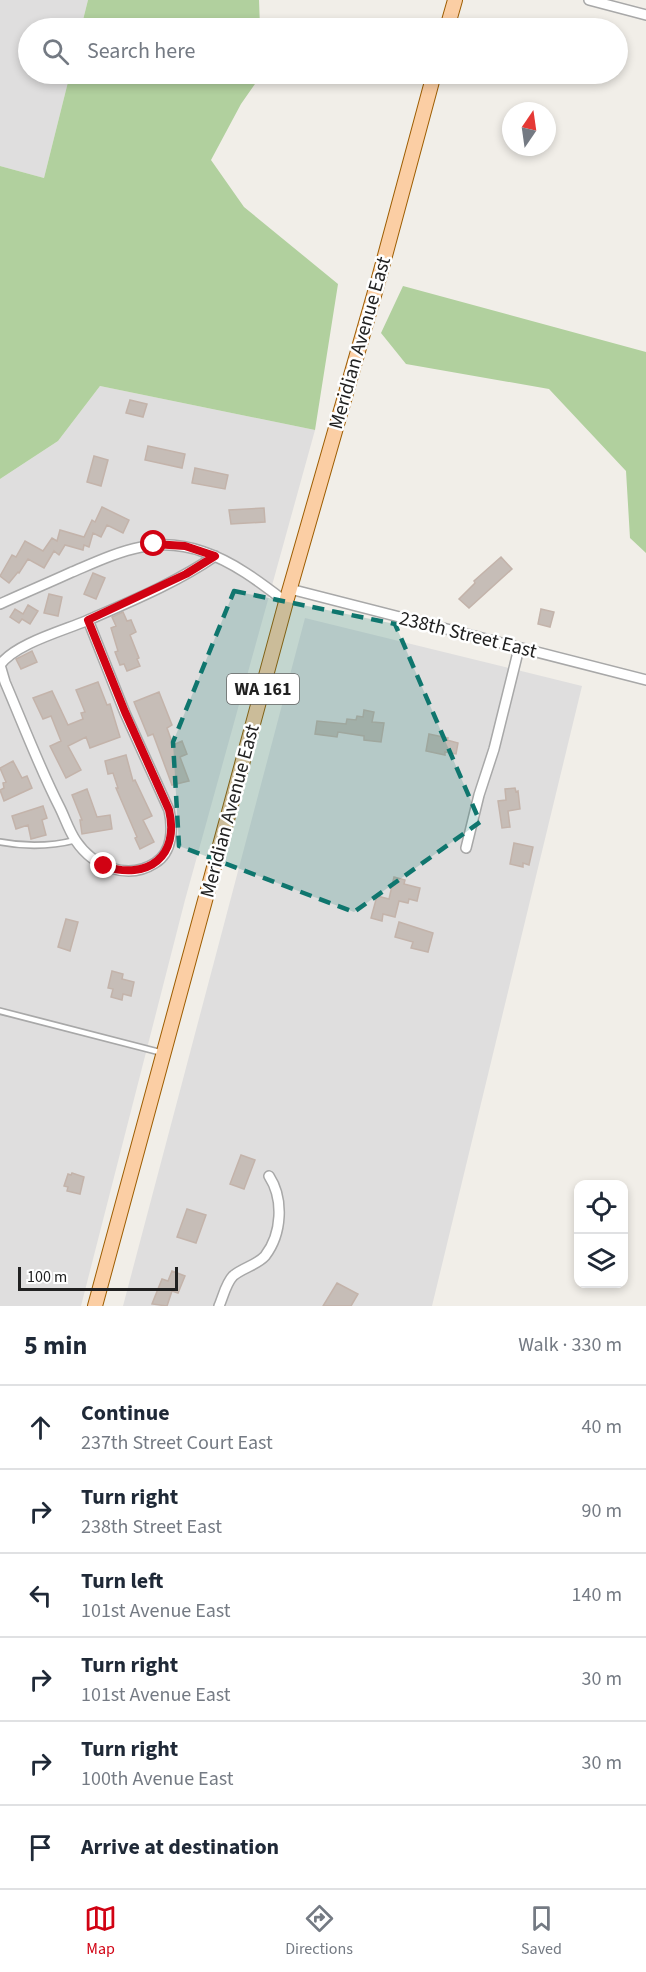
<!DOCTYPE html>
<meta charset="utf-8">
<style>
:root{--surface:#fff;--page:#f2f2f3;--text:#1f2937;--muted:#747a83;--line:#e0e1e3;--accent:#d10213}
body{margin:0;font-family:"Source Sans 3",sans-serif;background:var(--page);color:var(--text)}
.controls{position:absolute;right:18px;bottom:18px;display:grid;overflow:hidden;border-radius:12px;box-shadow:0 3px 9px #0003}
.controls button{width:54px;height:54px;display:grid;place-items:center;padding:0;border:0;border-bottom:2px solid var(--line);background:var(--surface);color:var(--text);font:30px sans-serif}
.compass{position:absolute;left:502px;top:102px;width:54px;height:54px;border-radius:50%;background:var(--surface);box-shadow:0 3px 9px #0003;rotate:13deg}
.scale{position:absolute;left:18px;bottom:15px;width:160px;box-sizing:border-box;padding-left:6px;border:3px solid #212121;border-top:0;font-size:16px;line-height:21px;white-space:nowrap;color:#212121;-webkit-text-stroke:4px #fff;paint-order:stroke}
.stop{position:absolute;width:18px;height:18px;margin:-14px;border:4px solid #d10213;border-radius:50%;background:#fff}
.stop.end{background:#d10213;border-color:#fff;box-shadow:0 2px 6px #0008}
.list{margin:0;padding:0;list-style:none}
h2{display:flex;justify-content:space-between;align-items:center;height:78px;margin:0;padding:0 24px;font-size:26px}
h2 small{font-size:20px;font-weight:400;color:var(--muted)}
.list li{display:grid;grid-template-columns:39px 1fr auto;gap:18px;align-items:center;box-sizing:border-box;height:84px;padding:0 24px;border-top:2px solid var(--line)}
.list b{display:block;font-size:22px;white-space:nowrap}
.list p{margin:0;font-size:20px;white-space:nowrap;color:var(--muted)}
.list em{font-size:20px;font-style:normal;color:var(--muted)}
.icon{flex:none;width:33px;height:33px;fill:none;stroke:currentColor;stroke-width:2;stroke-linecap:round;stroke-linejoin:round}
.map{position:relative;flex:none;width:646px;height:1306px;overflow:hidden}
.search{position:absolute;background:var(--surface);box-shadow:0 3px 9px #0003;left:18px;right:18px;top:18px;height:66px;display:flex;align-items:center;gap:15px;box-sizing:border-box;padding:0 21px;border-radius:33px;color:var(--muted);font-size:22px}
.sheet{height:582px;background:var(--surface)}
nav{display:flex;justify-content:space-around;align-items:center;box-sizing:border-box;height:84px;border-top:2px solid var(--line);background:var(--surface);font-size:16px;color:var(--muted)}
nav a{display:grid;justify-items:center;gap:3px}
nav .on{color:var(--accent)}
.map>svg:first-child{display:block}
.residential{fill:#dfdede}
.forest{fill:#b1d09e}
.building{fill:#c6bdb7;stroke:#c3b3aa;stroke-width:1.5}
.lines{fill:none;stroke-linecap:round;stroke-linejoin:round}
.lane-casing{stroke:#a8a8a8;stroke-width:8}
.street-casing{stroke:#a8a8a8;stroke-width:12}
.primary-casing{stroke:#9d5d02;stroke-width:16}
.lane{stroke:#fff;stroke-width:4.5}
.street{stroke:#fff;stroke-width:9}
.primary{stroke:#fbcea4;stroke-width:14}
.route{stroke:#d10213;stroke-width:8}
.marked{fill:#0f766e;fill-opacity:0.2;stroke:#0f766e;stroke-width:4.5;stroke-dasharray:12 8;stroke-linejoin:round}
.labels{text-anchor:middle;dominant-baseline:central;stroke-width:5;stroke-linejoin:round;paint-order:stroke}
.shield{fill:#fff;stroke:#646464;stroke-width:1.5}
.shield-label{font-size:18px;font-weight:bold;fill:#212121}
.street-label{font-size:20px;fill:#212121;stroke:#fff}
</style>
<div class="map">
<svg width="646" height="1306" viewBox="0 0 646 1306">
<rect width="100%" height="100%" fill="#f1eee8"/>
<path class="residential" d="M0,0H88L81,28H28V74H70L44,178L0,166Z
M100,386L315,430L185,900L81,1306H0V479L58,441Z
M305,618L582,686L432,1306H123Z"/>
<path class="forest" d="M88,0H259L260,28H81Z
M70,74H262L241,104L211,160L244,207L338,284L315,430L100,386L58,441L0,479V166L44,178Z
M403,286L646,352V553L630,538L626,471L549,389L406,364L381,333Z"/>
<path class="building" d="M130,400L147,404L143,417L126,413Z
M148,446L185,454L182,468L145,460Z
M94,456L108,460L101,486L87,482Z
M195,468L228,475L225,489L192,483Z
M102,507L129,520L123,533L107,525L101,537L93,533L89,547L84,545L83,550L65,545L59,555L54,551L44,568L28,559L19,573L18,572L9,583L0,576L12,555L16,557L25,541L43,551L52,538L57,541L60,530L84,537L92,520L95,522Z
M264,508L265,522L231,524L229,510Z
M501,557L512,569L469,608L459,599L475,583L474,581Z
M93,573L105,578L96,599L84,594Z
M49,594L62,597L58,616L44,613Z
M28,605L38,611L30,624L22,619L19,623L10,617L15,609L23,614Z
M541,609L554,612L550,627L538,624Z
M123,612L127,621L131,620L136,632L130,635L139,658L137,659L140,666L127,671L124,664L120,665L115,652L118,651L111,628L116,626L112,617Z
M32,651L37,662L21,669L16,659Z
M98,682L107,705L110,704L120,737L90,748L86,737L68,746L81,770L66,778L50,746L61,741L51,716L43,719L33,698L52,691L68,725L83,719L81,713L85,712L76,690Z
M159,692L172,725L167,728L173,745L182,741L187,754L180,757L189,781L172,785L153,734L148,736L134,702Z
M364,710L374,712L372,722L384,723L381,742L364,740V736L338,732L337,737L315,734L317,721L346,724L347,719L356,720L357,716L363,717Z
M429,734L448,738L447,740L458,743L456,754L445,752V755L426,751Z
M126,755L133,781L135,780L152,816L143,820L154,842L140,849L135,838L137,837L116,788H118L113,773L108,774L105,761Z
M13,761L22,778L27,776L32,788L4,801L0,790L4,788L3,783L6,782L0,768Z
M515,788L516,792L518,791L520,809L508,811L510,827L502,828L498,801L506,800L505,789Z
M87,789L97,817L110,815L112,829L82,834L80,820H82L72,795Z
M43,806L47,818L42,820L46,835L31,839L28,825L16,829L12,816Z
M514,843L533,847L529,865L523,863V867L510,864Z
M394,877L405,880L404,884L420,888L417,901L409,899L408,903L399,901L395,917L383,914L382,921L371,918L377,896L389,899Z
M66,919L78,922L70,951L58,947Z
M399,922L433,933L428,952L411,948L413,942L395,937Z
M112,971L123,974L122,979L134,982L131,996L123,994L122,1000L111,997L113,989L108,988Z
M241,1155L255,1160L244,1189L230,1184Z
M72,1173L84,1177L80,1194L67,1191L68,1187L64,1186L68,1174L71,1175Z
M187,1209L206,1215L196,1243L177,1237Z
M172,1271L185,1276L178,1293L172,1291L167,1306L152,1304L162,1279L168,1281Z
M337,1283L358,1294L351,1306H323Z"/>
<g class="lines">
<g class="lane-casing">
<path id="lane" d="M0,842C26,847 49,847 76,840
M0,1011L163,1053"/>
</g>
<g class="street-casing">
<path id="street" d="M589,0L646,15
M290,589L646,680
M0,604C24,593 48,583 72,572C117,553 154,534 204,552C234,562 261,583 286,602
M88,620L125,713L169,810C173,828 173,852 155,863C127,881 93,866 76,841C69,831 65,818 60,808C39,767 23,724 5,682L0,665C15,644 62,631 86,621C129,602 176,583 215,556
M466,848L479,795L494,749L519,648
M219,1306C223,1297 226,1283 233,1276C242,1268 257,1265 265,1256C282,1234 284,1199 269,1176"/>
</g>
<g class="primary-casing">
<path id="primary" d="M447,28L455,0
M95,1306L286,602L379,278L434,74"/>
</g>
<use href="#lane" class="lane"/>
<use href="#street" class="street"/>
<use href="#primary" class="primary"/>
</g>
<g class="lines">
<path class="route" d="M104,866C148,881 180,856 169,810L125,712L88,620L186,574L215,556L185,546L154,544"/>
</g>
<path class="marked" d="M234,591L395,624L480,822L354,912L179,846L173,742Z"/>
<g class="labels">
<rect class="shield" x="227" y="674" width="72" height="30" rx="4.5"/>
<g class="shield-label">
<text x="263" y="689">WA 161</text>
</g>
<g class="street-label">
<text transform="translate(360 343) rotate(-74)">Meridian Avenue East</text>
<text transform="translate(468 635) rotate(14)">238th Street East</text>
<text transform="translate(230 811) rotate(-75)">Meridian Avenue East</text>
</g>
</g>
</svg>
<div class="controls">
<button><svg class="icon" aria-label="locate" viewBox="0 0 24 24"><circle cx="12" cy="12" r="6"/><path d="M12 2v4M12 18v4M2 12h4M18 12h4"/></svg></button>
<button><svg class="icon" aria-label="layers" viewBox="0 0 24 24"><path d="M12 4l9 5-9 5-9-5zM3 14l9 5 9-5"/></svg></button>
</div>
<svg class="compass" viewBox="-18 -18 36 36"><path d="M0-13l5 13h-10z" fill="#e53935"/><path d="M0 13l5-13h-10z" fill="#747a83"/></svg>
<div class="scale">100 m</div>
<div class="stop" style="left:154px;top:544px"></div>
<div class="stop end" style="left:104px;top:866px"></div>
<div class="search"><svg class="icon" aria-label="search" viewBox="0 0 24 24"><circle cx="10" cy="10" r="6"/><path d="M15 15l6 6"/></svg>Search here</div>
</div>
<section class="sheet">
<h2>5 min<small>Walk · 330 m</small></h2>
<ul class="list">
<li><svg class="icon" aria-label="ahead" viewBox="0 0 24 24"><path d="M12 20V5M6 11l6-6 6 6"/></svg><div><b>Continue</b><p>237th Street Court East</p></div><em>40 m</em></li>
<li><svg class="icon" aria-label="right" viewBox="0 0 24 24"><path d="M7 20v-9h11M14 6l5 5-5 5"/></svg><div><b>Turn right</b><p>238th Street East</p></div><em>90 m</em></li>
<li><svg class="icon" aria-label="left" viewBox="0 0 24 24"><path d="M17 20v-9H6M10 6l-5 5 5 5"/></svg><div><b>Turn left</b><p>101st Avenue East</p></div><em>140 m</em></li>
<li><svg class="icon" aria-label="right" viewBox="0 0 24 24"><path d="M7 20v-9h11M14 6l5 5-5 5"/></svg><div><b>Turn right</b><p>101st Avenue East</p></div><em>30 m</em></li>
<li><svg class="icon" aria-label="right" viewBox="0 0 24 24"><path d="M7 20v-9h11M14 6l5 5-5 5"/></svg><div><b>Turn right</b><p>100th Avenue East</p></div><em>30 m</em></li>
<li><svg class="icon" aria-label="arrive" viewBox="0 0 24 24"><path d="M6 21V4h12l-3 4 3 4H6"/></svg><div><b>Arrive at destination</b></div></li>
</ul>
</section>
<nav>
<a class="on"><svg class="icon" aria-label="map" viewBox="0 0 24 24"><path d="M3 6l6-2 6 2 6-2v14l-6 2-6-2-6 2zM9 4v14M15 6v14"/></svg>Map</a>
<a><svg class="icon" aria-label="directions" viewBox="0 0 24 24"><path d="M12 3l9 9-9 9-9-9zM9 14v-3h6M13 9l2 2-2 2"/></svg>Directions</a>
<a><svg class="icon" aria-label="saved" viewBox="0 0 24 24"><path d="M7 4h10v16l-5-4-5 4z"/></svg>Saved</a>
</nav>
